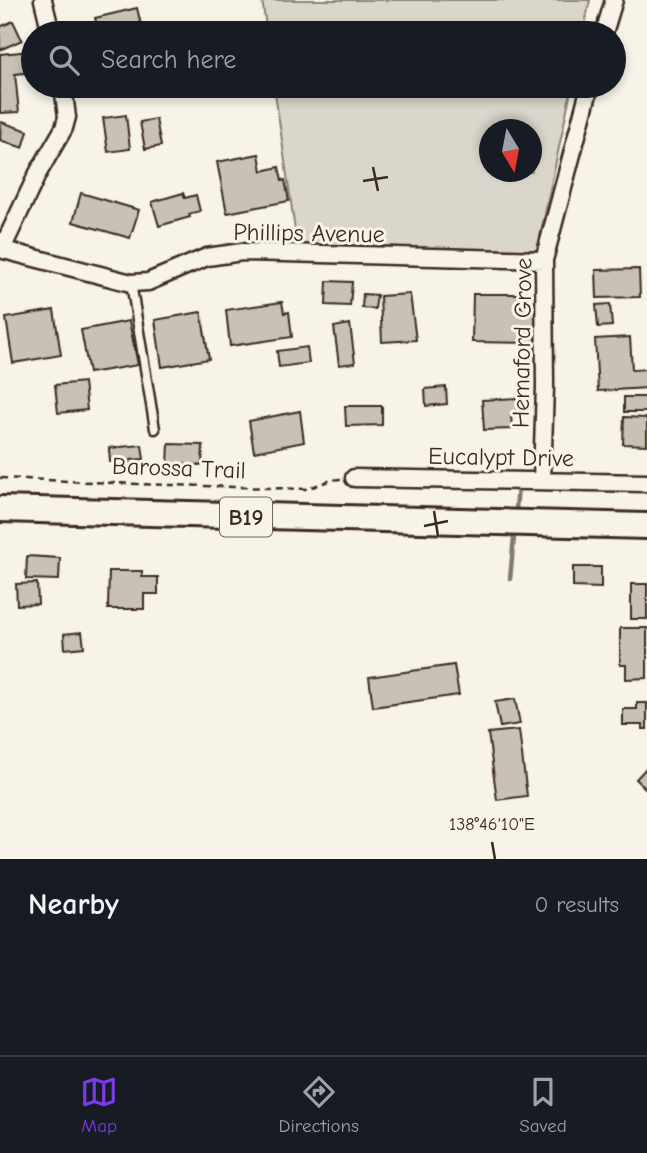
<!DOCTYPE html>
<meta charset="utf-8">
<style>
:root{--surface:#171b24;--page:#20242c;--text:#f1f3f6;--muted:#9ea1a6;--line:#363941;--accent:#7c3aed}
body{margin:0;font-family:"Comic Neue",sans-serif;background:var(--page);color:var(--text)}
.compass{position:absolute;left:479px;top:119px;width:63px;height:63px;border-radius:50%;background:var(--surface);box-shadow:0 4px 10px #0003;rotate:170deg}
.list{margin:0;padding:0;list-style:none}
h2{display:flex;justify-content:space-between;align-items:center;height:91px;margin:0;padding:0 28px;font-size:30px}
h2 small{font-size:23px;font-weight:400;color:var(--muted)}
.icon{flex:none;width:38px;height:38px;fill:none;stroke:currentColor;stroke-width:2;stroke-linecap:round;stroke-linejoin:round}
.map{position:relative;flex:none;width:647px;height:859px;overflow:hidden}
.search{position:absolute;background:var(--surface);box-shadow:0 4px 10px #0003;left:21px;right:21px;top:21px;height:77px;display:flex;align-items:center;gap:18px;box-sizing:border-box;padding:0 24px;border-radius:38px;color:var(--muted);font-size:26px}
.sheet{height:196px;background:var(--surface)}
nav{display:flex;justify-content:space-around;align-items:center;box-sizing:border-box;height:98px;border-top:2px solid var(--line);background:var(--surface);font-size:19px;color:var(--muted)}
nav a{display:grid;justify-items:center;gap:4px}
nav .on{color:var(--accent)}
.map>svg:first-child{display:block}
.park{fill:#dbd6cb;stroke:#8b8074;stroke-width:2;fill-rule:evenodd}
.lines{fill:none;stroke-linecap:round;stroke-linejoin:round}
.stream{stroke:#84786c;stroke-width:4.5}
.building{fill:#c8c1b6;stroke:#3b2a1e;stroke-width:2}
.lane-casing{stroke:#3b2a1e;stroke-width:13}
.street-casing{stroke:#3b2a1e;stroke-width:21}
.primary-casing{stroke:#3b2a1e;stroke-width:30}
.path{stroke:#3b2a1e;stroke-width:2.5;stroke-dasharray:7 5;stroke-linecap:butt}
.lane{stroke:#f7f3e8;stroke-width:8}
.street{stroke:#f7f3e8;stroke-width:16}
.primary{stroke:#f7f3e8;stroke-width:24}
.ticks{fill:none;stroke:#3b2a1e;stroke-width:2.5}
.labels{text-anchor:middle;dominant-baseline:central;stroke-width:6;stroke-linejoin:round;paint-order:stroke}
.shield{fill:#f7f3e8;stroke:#73665b;stroke-width:2}
.shield-label{font-size:23px;font-weight:bold;fill:#3b2a1e}
.street-label{font-size:24px;fill:#3b2a1e;stroke:#f7f3e8}
.ticks-label{font-size:18px;text-anchor:middle;fill:#3b2a1e;stroke:#f7f3e8;stroke-width:6;stroke-linejoin:round;paint-order:stroke}
</style>
<div class="map">
<svg width="647" height="859" viewBox="0 0 647 859">
<rect width="100%" height="100%" fill="#f7f3e8"/>
<filter id="ink" filterUnits="userSpaceOnUse"><feTurbulence type="fractalNoise" baseFrequency=".0143" numOctaves="2"/><feDisplacementMap in="SourceGraphic" scale="14" xChannelSelector="R" yChannelSelector="G"/><feConvolveMatrix kernelMatrix="1 2 1 2 8 2 1 2 1" color-interpolation-filters="sRGB"/></filter>
<g filter="url(#ink)">
<path class="park" d="M262,0H590L583,33H267Z
M274,86H572L537,251L297,244ZM490,130H532V172H490Z"/>
<g class="lines">
<path class="stream" d="M516,509L518,487
M510,579L514,537"/>
</g>
<path class="building" d="M137,8L143,33H99L95,18Z
M13,21L22,40L0,50V27Z
M31,51L33,72L15,74L19,112L0,113V54Z
M126,115L130,149L108,152L103,118Z
M156,119L161,146L145,149L140,122Z
M1,122L28,131L23,148L0,140Z
M259,154L262,171L279,167L282,181L285,180L289,201L227,213L217,162Z
M81,193L139,210L130,238L73,222Z
M183,193L185,198L196,195L200,211L189,214L190,217L159,226L152,202Z
M639,269L640,297L597,298L596,270Z
M327,281L352,282L350,306L326,305Z
M363,294L377,295L375,309L362,308Z
M410,294L416,340L382,342L380,296Z
M473,294H520V307H536L535,343L472,342Z
M282,302L284,313L289,312L292,337L230,346L226,310Z
M610,304L612,326L598,327L596,305Z
M54,310L61,355L13,363L6,318Z
M201,312L209,359L162,367L155,320Z
M129,321L138,365L89,373L81,330Z
M350,324L355,363L339,365L334,327Z
M630,337L632,370L647,369V388L598,391L595,339Z
M307,347L309,363L279,367L277,351Z
M84,382L87,410L58,413L55,385Z
M446,387L447,404L426,406L425,389Z
M624,397H646V412H624Z
M517,398L518,413L511,414L512,429L484,430L482,400Z
M345,406H382V425L346,426Z
M300,411L304,442L254,452L249,421Z
M624,417L647,418V445L623,444Z
M169,444L203,445L202,465L168,464Z
M142,445L144,459L130,460L131,465H125V461L110,462L109,448Z
M27,556L60,558L59,580L26,579Z
M573,567H601V588L573,587Z
M109,571H142V577H158V594H144V609H108Z
M37,583L38,604L17,605L16,584Z
M631,584H647V619H631Z
M620,628H647V678L626,679V665H620Z
M82,632L84,647L65,649L64,634Z
M454,665L459,695L373,707L369,677Z
M515,699L520,724L500,727L495,702Z
M637,703H647V729H643V725H623V709H637Z
M519,730L527,796L497,800L488,733Z
M647,767V790L636,779Z"/>
<g class="lines">
<g class="lane-casing">
<path id="lane" d="M131,283L155,429"/>
</g>
<g class="street-casing">
<path id="street" d="M43,0L51,33
M604,33L614,0
M0,249L131,283L148,282L207,257L242,252L544,260
M2,249L38,173L64,128L67,117L63,86
M354,478L647,483
M542,480L545,386L544,260L590,86"/>
</g>
<g class="primary-casing">
<path id="primary" d="M0,509L647,526"/>
</g>
<path class="path" d="M0,478L138,484L305,489C318,486 328,479 341,479"/>
<use href="#lane" class="lane"/>
<use href="#street" class="street"/>
<use href="#primary" class="primary"/>
</g>
</g>
<path class="ticks" d="M373,167L378,191M363,181L388,177M434,511L438,536M424,526L448,521M492,842L495,859"/>
<g class="labels">
<rect class="shield" x="220" y="497.5" width="52" height="39" rx="5"/>
<g class="shield-label">
<text x="246" y="517">B19</text>
</g>
<g class="street-label">
<text transform="translate(309 233) rotate(1)">Phillips Avenue</text>
<text transform="translate(522 343) rotate(-89)">Hemaford Grove</text>
<text transform="translate(501 457) rotate(1)">Eucalypt Drive</text>
<text transform="translate(179 468) rotate(2)">Barossa Trail</text>
</g>
</g>
<g class="ticks-label">
<text x="492" y="830">138°46'10"E</text>
</g>
</svg>
<svg class="compass" viewBox="-18 -18 36 36"><path d="M0-13l5 13h-10z" fill="#e53935"/><path d="M0 13l5-13h-10z" fill="#9ea1a6"/></svg>
<div class="search"><svg class="icon" aria-label="search" viewBox="0 0 24 24"><circle cx="10" cy="10" r="6"/><path d="M15 15l6 6"/></svg>Search here</div>
</div>
<section class="sheet">
<h2>Nearby<small>0 results</small></h2>
<ul class="list">
</ul>
</section>
<nav>
<a class="on"><svg class="icon" aria-label="map" viewBox="0 0 24 24"><path d="M3 6l6-2 6 2 6-2v14l-6 2-6-2-6 2zM9 4v14M15 6v14"/></svg>Map</a>
<a><svg class="icon" aria-label="directions" viewBox="0 0 24 24"><path d="M12 3l9 9-9 9-9-9zM9 14v-3h6M13 9l2 2-2 2"/></svg>Directions</a>
<a><svg class="icon" aria-label="saved" viewBox="0 0 24 24"><path d="M7 4h10v16l-5-4-5 4z"/></svg>Saved</a>
</nav>
